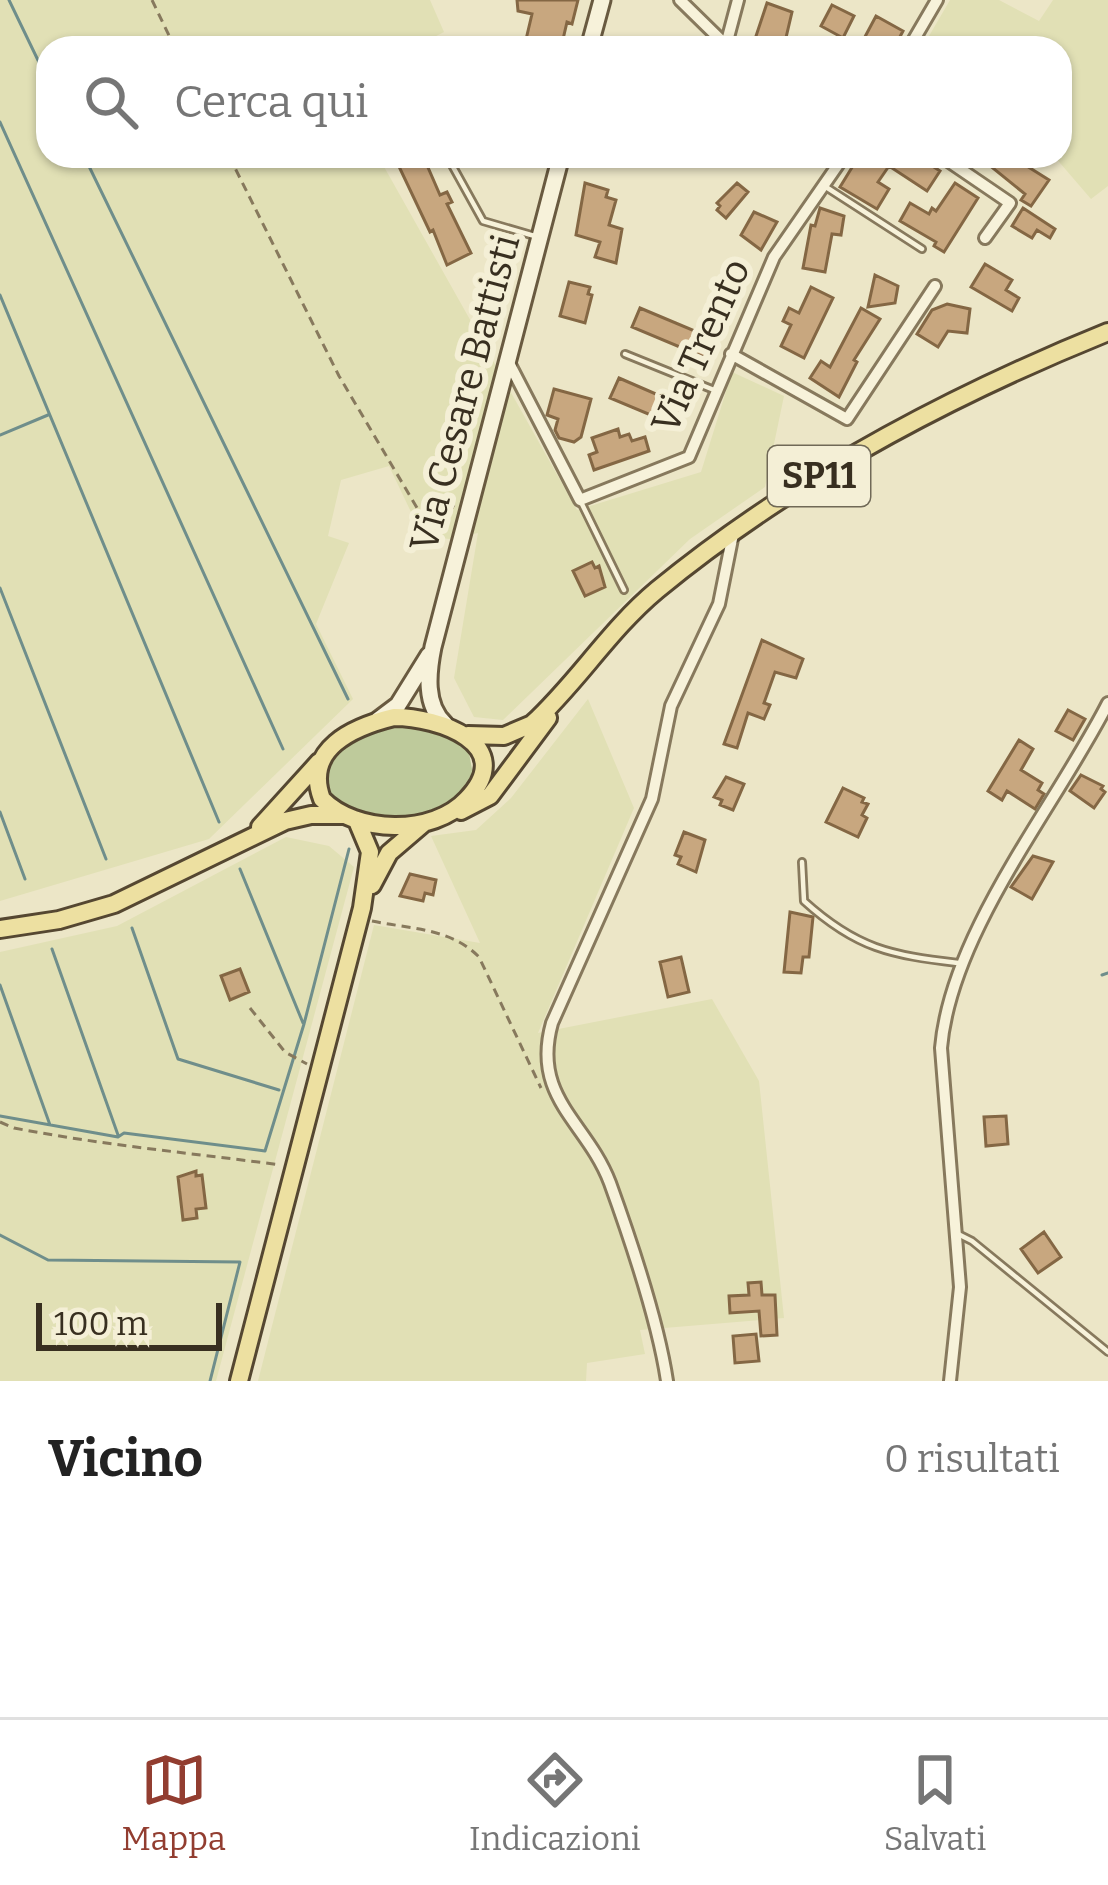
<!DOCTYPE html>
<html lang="it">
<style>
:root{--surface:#fff;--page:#f2f2f2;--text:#222;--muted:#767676;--line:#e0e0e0;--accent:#923d30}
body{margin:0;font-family:Bitter,serif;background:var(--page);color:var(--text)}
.scale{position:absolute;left:36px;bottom:30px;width:186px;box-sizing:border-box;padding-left:12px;border:6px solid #382f20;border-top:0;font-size:33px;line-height:42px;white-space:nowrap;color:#382f20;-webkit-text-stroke:9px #f4efd6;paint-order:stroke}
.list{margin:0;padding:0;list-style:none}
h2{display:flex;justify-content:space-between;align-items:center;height:156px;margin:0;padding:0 48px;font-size:51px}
h2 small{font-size:39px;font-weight:400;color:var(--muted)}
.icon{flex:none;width:66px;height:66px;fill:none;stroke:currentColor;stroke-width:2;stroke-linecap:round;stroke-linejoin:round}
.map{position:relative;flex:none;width:1108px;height:1381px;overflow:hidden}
.search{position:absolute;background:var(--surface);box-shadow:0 3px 9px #0004;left:36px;right:36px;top:36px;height:132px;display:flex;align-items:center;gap:30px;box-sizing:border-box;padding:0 42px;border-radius:36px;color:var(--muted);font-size:45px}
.sheet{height:336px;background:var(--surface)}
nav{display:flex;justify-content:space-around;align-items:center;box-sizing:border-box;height:168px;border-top:3px solid var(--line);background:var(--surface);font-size:33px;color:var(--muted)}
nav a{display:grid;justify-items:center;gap:6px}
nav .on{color:var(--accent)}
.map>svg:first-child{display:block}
.farmland{fill:#e1e0b5}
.green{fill:#beca9b}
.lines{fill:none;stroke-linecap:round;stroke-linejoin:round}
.stream{stroke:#6f8e8b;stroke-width:3}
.building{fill:#c8a77f;stroke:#846744;stroke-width:3}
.lane-casing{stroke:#87795d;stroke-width:10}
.street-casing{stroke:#87795d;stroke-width:16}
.secondary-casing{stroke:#695a40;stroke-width:21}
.primary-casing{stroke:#554731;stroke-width:22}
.path{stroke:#87795d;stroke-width:3;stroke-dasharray:9 6;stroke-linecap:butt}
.lane{stroke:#f7f2da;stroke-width:4.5}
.street{stroke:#f7f2da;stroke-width:10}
.secondary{stroke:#f7f2da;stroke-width:15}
.primary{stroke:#ede0a1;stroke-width:16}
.labels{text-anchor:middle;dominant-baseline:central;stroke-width:12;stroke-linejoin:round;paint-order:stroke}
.shield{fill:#f4efd6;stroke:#706957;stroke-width:3}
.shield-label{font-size:36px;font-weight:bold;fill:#382f20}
.street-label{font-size:39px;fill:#382f20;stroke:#f4efd6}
</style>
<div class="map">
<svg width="1108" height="1381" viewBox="0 0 1108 1381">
<rect width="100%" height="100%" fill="#ece6c7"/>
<path class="farmland" d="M0,0H430L444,32L413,48H48V156H378L577,510L701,472L732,372L784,396L765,487L690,539L503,720L474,717L454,678L478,533L449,539L422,535L389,466L341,480L328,536L349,543L316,624L353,699L209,839L0,901Z
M950,0H999L1039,21L1053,0H1108V186L1091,199L1054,156H1060V48H922Z
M588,699L634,808L538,1033L712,999L759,1081L784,1318L640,1330L645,1354L587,1363L586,1381H258L374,925L480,943L431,836L476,830L511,798Z
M286,837L329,846L354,867L216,1381H0V952L117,926Z"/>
<path class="green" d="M395,725L442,731L468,748L473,774C455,819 357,836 329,795C302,755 370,732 395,725Z"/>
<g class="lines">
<path class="stream" d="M9,0L48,81
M0,122L283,749
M84,156L348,699
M0,295L219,822
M0,435L48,415
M0,588L106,859
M0,812L25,879
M240,869L303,1023
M132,928L178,1059L279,1090
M52,949L118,1135
M1102,975L1108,973
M0,985L50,1125
M0,1116L118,1137L124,1133L265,1151L304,1024L349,849
M0,1235L48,1260L240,1262L210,1381"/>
</g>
<path class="building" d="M517,0H578L572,24L567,22L561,48H524L532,14L518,11Z
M767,3L792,12L784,46L756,48L753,45Z
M832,5L854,16L843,38L821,26Z
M876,16L903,31L894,48H859Z
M394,156H423L440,195L447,192L452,202L447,204L471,253L447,265L433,230L430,232Z
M859,156H917L940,171L927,191L889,166L878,182L889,189L877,209L840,187Z
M978,156H1011L1049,180L1031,206L1021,200L1025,194Z
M585,183L608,190L606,197L616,200L609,225L622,229L616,263L595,257L600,242L576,235Z
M737,183L748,192L726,218L717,210L720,206L717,203Z
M955,183L978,198L944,252L934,246L936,242L900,221L910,203L929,214L932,208L936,211Z
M820,208L844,216L841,235L832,234L825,272L803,268L811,225L815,226Z
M1023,208L1055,229L1050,238L1037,230L1032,238L1012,226Z
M754,212L777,222L761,250L741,235Z
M985,264L1012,280L1006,290L1019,298L1012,311L971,287Z
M875,275L898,286L895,303L868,307Z
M569,282L590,287L588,294L592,295L585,323L560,316Z
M811,287L833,298L804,358L781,346L791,325L783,321L789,308L799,313Z
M947,304L970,309L967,333L948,331L938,347L917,334L932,310Z
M640,308L714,339L706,358L632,327Z
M861,308L880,319L854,360L857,362L839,397L810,378L821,361L830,367Z
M619,378L686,407L677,426L610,398Z
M554,389L591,399L581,437L574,442L559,438L555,430L558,419L547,415Z
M618,429L620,437L629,434L632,441L645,437L649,451L594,470L589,455L597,452L592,438Z
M592,562L595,568L599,566L605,587L585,596L573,571Z
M762,640L803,659L796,678L775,672L764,703L770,705L764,719L748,713L737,748L724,744Z
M1068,710L1085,719L1073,740L1056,731Z
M1019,740L1033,749L1021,770L1042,783L1038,790L1044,794L1035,809L1007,791L1002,800L988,791Z
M1081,775L1103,786L1101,789L1105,792L1094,808L1070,791Z
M726,777L744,784L733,810L720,805L722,800L714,797Z
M843,788L864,798L862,802L868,804L862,815L867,818L858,837L826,822Z
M684,832L705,840L696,872L678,864L681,857L675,855Z
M1033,856L1053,862L1032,899L1011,887Z
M410,874L436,880L433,895L425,893L423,901L400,896Z
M790,912L813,917L809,957H803L801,973L784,972Z
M681,957L689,992L668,997L660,962Z
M240,969L249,992L230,1000L221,976Z
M1006,1116L1008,1144L986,1146L984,1117Z
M196,1171V1176L202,1175L206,1208L196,1209L197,1218L183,1220L178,1177Z
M1044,1232L1061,1257L1038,1273L1021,1249Z
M761,1282L762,1295H775L777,1335L761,1336L759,1311L730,1313L729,1296L749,1295L748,1283Z
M756,1334L759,1361L735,1363L733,1336Z"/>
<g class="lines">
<g class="lane-casing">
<path id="lane" d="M447,156L483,221L538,237
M826,187L922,249
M625,354L714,390
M580,500L624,590
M802,862L804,901C857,949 891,955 958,963
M956,1233L972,1241L1108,1352"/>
</g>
<g class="street-casing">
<path id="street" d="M680,0L729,48
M726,45L738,0
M909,48L937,0
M941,156L1010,203L985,238
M731,354L847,419L935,286
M508,361L580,500L689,457L774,257L844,156
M667,1381C658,1321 631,1241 610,1183C587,1122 531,1098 552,1023L652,799L671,706L719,604L733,534
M950,1381L960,1287L941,1048C951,932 1055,807 1108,703"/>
</g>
<g class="secondary-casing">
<path id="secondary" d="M589,48L602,0
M378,720L398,705L429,655
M445,724C424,705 428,672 433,647L561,156"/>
</g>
<g class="primary-casing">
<path id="primary" d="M394,717C438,717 519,744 467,799C433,836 356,834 322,799C303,749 353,727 394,717Z
M468,735L504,736L532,724C577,683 609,630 657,590C792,479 947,397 1108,332
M461,811L490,796L548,718
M260,827L319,762
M372,885L389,853L424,823
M0,929L59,920L114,904L285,821L311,815H342
M239,1381L362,908L370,852L357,821"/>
</g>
<path class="path" d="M152,0L175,48
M229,156L339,376L426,523L438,528L454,505
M372,921C410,929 451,928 479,957L541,1088
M250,1008L285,1052L307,1064
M0,1122L14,1128C102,1145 191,1153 281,1165"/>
<use href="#lane" class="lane"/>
<use href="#street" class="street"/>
<use href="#secondary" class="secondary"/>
<use href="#primary" class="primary"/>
</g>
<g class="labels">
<rect class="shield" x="768" y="446" width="102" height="60" rx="9"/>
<g class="shield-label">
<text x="819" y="476">SP11</text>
</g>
<g class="street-label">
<text transform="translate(701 346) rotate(-66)">Via Trento</text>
<text transform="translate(465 393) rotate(-75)">Via Cesare Battisti</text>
</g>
</g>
</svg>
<div class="scale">100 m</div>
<div class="search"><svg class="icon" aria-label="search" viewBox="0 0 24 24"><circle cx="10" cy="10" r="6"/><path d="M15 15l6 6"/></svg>Cerca qui</div>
</div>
<section class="sheet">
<h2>Vicino<small>0 risultati</small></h2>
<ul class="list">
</ul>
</section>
<nav>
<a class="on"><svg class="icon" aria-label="map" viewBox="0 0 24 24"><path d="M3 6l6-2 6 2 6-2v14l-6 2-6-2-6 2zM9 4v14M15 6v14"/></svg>Mappa</a>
<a><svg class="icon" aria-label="directions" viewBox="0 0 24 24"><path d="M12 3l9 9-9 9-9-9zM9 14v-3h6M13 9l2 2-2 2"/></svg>Indicazioni</a>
<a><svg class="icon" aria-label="saved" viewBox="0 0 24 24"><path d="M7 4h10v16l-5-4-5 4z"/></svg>Salvati</a>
</nav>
